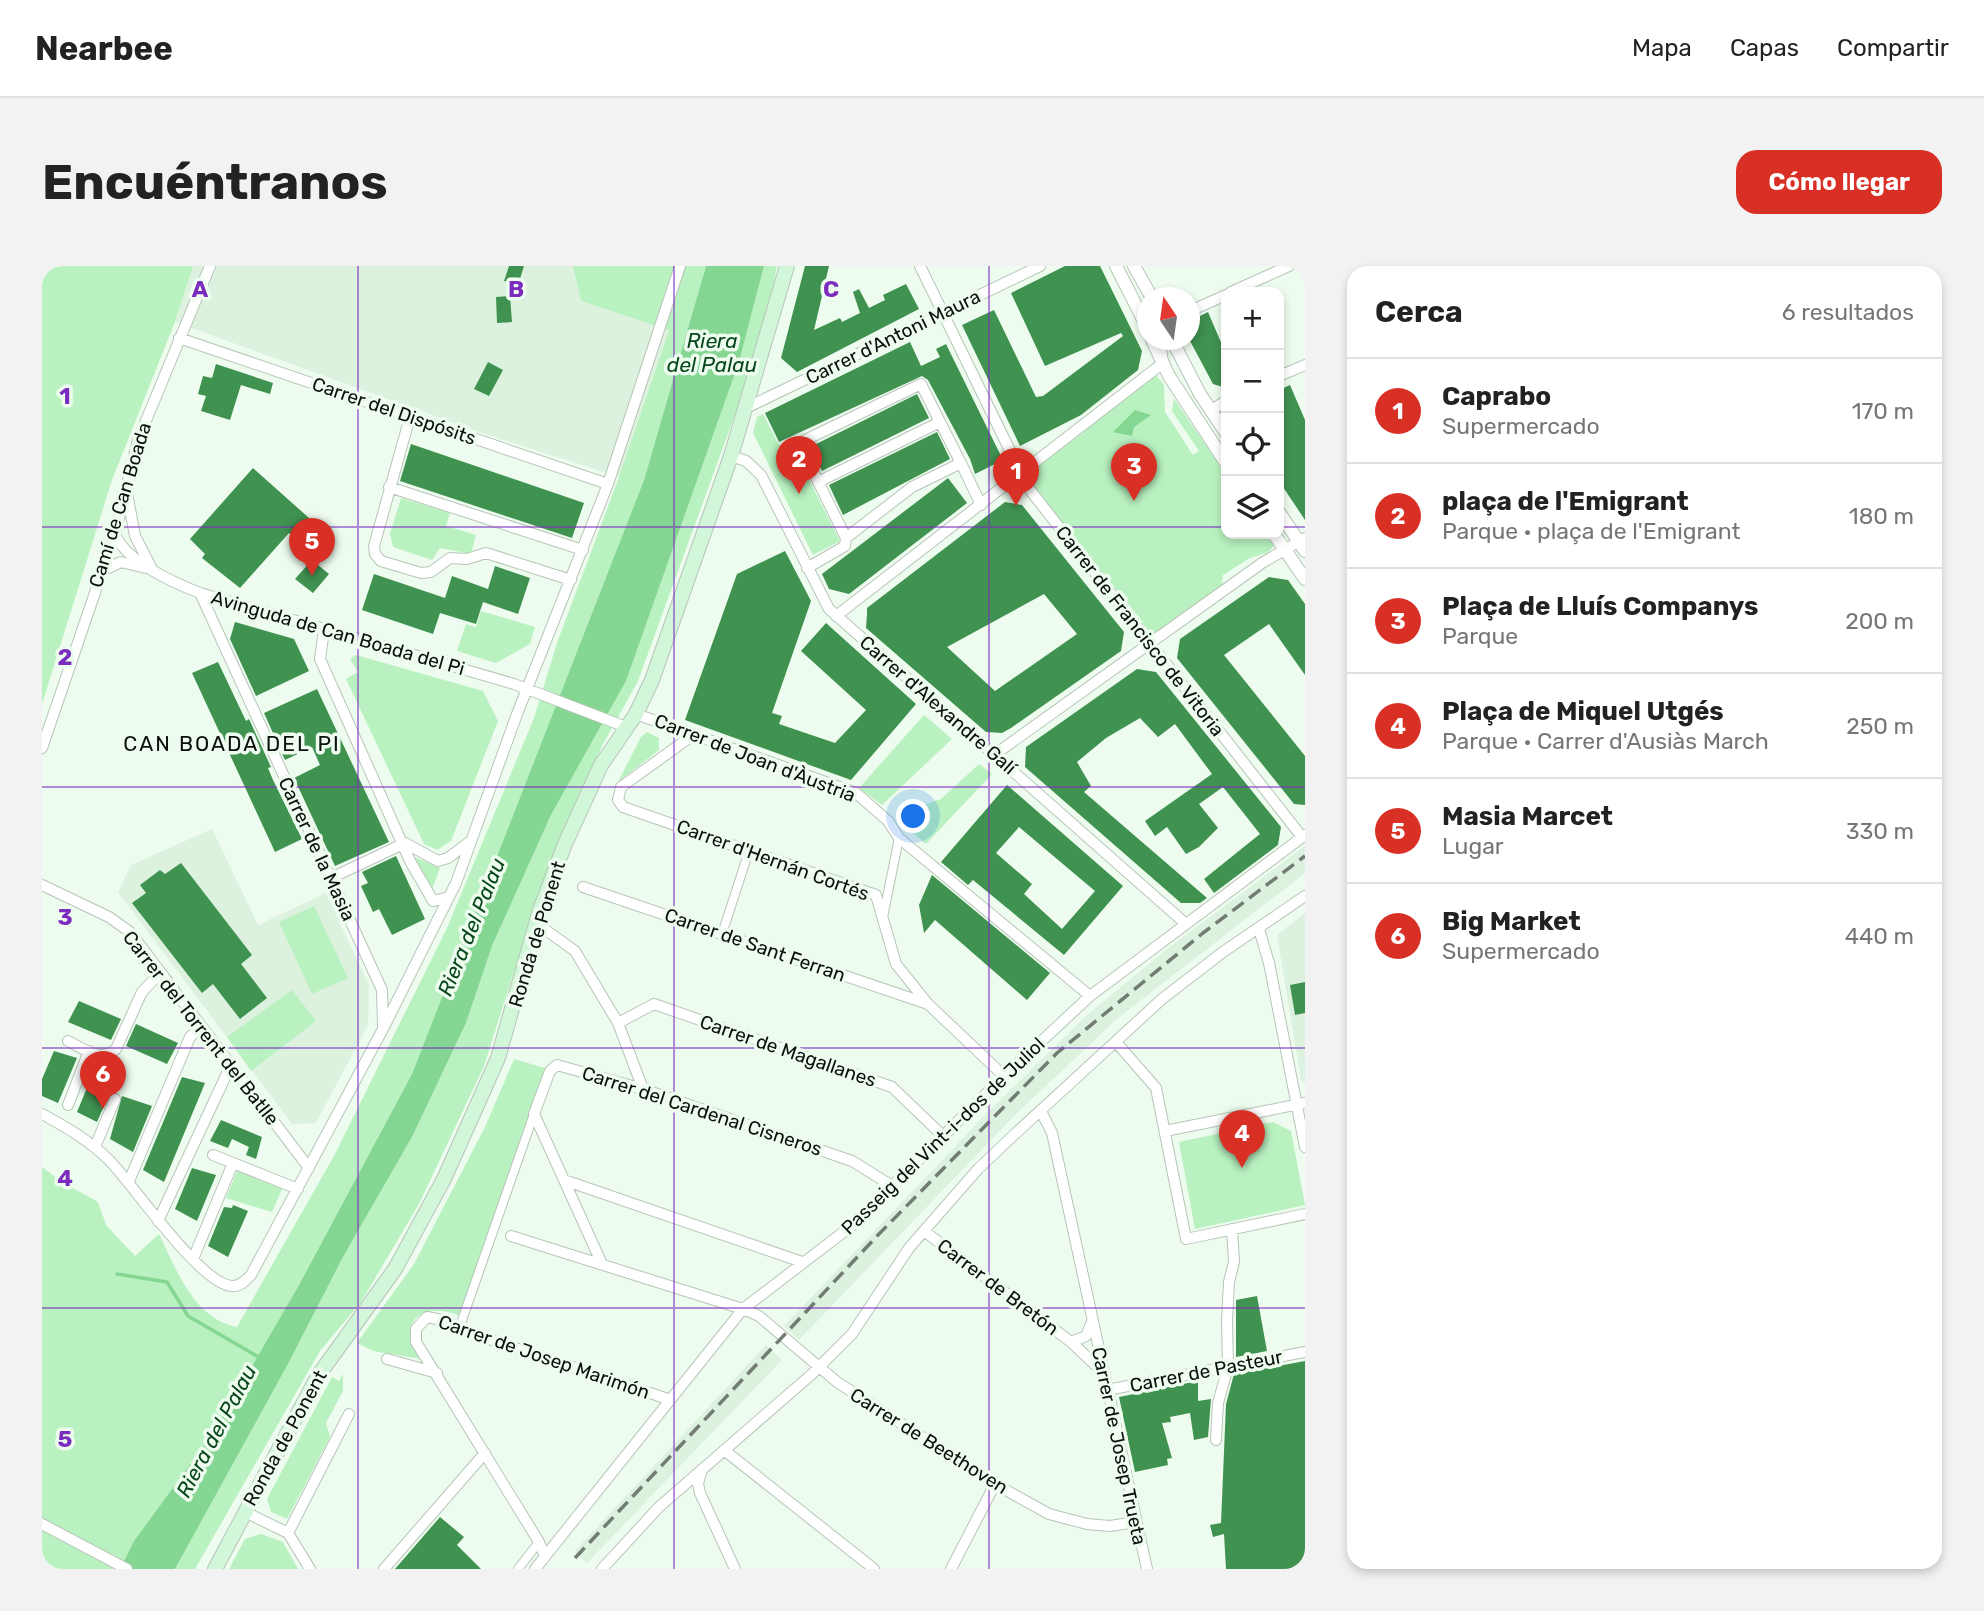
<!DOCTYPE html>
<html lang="es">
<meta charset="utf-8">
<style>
:root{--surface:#fff;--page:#f2f2f2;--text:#222;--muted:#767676;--line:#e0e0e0;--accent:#d93025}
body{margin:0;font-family:Rubik,sans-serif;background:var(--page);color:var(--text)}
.controls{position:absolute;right:21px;top:21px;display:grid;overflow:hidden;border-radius:14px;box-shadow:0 4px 10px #0003}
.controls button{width:63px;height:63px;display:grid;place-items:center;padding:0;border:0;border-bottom:2px solid var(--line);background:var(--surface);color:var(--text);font:35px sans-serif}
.compass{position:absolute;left:1095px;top:21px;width:63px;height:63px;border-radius:50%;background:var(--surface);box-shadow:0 4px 10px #0003;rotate:347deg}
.you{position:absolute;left:872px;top:551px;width:24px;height:24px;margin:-18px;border:5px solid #fff;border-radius:50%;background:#1a73e8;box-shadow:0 0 0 10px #1a73e833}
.badge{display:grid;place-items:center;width:46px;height:46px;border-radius:50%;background:var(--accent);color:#fff;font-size:23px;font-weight:700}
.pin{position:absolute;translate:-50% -58px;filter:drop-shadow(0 2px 4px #0008)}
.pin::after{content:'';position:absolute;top:37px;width:24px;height:21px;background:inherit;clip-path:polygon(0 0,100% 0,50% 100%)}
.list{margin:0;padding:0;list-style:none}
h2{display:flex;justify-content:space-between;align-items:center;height:91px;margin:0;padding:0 28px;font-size:30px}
h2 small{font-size:23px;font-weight:400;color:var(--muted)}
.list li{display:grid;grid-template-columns:46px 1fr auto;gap:21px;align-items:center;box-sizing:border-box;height:105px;padding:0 28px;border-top:2px solid var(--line)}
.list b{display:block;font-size:26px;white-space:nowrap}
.list p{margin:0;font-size:23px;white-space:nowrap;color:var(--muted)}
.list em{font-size:23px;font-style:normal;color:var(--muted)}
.icon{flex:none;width:38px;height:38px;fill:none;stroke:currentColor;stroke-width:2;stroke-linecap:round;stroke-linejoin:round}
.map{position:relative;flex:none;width:1263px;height:1303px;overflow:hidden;border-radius:21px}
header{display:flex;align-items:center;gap:42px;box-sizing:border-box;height:98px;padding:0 35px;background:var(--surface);border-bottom:2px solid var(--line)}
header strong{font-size:33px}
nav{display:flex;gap:38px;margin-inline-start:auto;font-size:24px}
.intro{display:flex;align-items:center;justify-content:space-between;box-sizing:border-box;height:168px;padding:0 42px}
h1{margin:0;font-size:49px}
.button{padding:18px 32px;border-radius:21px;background:var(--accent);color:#fff;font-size:24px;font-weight:700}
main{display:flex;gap:42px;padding:0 42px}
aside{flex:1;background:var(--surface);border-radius:21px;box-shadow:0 4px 10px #0003}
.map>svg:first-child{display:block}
.built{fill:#dcf1de}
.green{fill:#b9f2c0}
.water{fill:#84d692}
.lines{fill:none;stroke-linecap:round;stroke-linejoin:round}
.stream{stroke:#84d692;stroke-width:3.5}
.building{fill:#409251;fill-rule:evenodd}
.pedestrian-casing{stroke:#b7c5b8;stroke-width:10}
.minor-casing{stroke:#b7c5b8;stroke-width:12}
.tertiary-casing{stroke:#b7c5b8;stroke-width:14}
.secondary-casing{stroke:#b7c5b8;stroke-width:16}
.pedestrian{stroke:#fff;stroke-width:8}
.minor{stroke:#fff;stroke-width:10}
.tertiary{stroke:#fff;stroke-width:12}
.secondary{stroke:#d1f6d9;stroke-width:14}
.rail{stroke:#727c73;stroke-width:3.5;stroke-dasharray:14 7;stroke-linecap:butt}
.grid{fill:none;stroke:#7b2cbf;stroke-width:2;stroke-opacity:0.55}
.labels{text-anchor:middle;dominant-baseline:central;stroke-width:7;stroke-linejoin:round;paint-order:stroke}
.street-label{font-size:19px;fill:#0b100c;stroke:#edfcee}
.water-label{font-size:21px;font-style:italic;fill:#09471c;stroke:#edfcee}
.neighbourhood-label{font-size:21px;letter-spacing:2px;fill:#0b100c;stroke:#edfcee}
.grid-label{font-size:23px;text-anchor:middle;font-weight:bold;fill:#7b2cbf;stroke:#edfcee;stroke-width:7;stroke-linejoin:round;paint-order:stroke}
</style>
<header>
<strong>Nearbee</strong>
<nav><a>Mapa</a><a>Capas</a><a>Compartir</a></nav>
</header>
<div class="intro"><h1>Encuéntranos</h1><a class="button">Cómo llegar</a></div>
<main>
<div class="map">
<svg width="1263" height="1303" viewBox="0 0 1263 1303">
<rect width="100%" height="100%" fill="#edfcee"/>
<path class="built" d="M151,0H531L539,35L627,63L577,211L440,167L133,56Z
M170,563L216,659L284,627L327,719L326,759L274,857L250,858L76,626L89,599Z
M1263,580V607L1076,752L974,848L757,1074L742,1060L947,845L1044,750L1125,683Z
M1263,647V817L1259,814L1235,669Z
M724,1079L740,1094L545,1297L533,1285Z"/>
<path class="green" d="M0,0H151L133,56L70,214L0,438Z
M531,0H664L602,214L370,808L257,1019L171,1167L92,1275L78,1303H0V901L20,916L56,936L64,959L93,990L117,968C134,1003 152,1053 195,1061L293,888L405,662L492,452L515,377L577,211L627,64L539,35Z
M722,0H735L729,31L695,143L596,415L560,480L500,618L442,800L377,938L319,1036L278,1085L153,1303H133L246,1098L301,991L370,871L424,757L450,680L509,549L584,415L697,96Z
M1114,109L1122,119L1123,146L1151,189L1157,185L1130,145L1132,133L1184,208V268H1226L1232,280L1225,287L1208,292L1181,309L1180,319H1183L1137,349L1139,354L1113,370L1107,369L1098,359L1101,356L985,215L987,206Z
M721,148L737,179L753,172L750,180L798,275L771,289L711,167L715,151Z
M359,232L408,247L404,260L434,269L429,288L398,282L390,294L351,281L348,268Z
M439,345L493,361L488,378L454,397L415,385L424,358L434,361Z
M314,389L441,425L456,455L409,575L395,584L382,578L304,413L316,406L308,393Z
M882,449L910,473L840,539L817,522Z
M605,466L617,472V484L576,516L599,471Z
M937,498L950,508L884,578L859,556L879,540L899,533Z
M373,591L398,602L390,623L387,622Z
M272,640L306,712L270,728L237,656Z
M250,724L274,755L209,805L185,771Z
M472,793L503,802L418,1050C381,1034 351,1057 379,1093L331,1085L315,1077L372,998L443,861Z
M1231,856L1249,865L1263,939L1153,963L1137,876Z
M195,905L240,923L230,946L184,932Z
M301,1108V1125L284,1157L288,1171L245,1253L229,1246L225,1233L290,1111L297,1115Z
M219,1268L241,1276L256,1303H187L203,1273Z"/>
<path class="water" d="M664,0H722L697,96L584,415L509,549L450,680L424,757L370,871L301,991L246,1098L133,1303H78L92,1275L171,1167L257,1019L370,808L602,214Z
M1093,144L1109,149L1092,161L1090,170L1071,166Z"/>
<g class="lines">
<path class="stream" d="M75,1008L125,1016L146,1050L220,1093"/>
</g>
<path class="building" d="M467,0H482L476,19L462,15Z
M763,0H787L772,64L798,52L800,56L818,47L811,26L817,23L827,42L843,34L841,29L864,18L877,43L755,106L739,92Z
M1023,0H1058L1100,85L1096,104L1039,149L978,180L920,59L952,44L994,131L1001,130L1081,70L1079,67L1003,100L969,27Z
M468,30L470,56L455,57L454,31Z
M1166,46L1184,88V122L1171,118L1147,73L1154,52Z
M868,76L879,100L898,91L894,83L904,78L961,194L933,208L928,193L886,114L880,110L737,176L723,147Z
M446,96L461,104L447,130L432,123Z
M174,98L231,117L228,128L199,119L188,154L159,145L164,130L156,128L161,110L170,112Z
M1248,119L1263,154V254L1237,215V124Z
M875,128L887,152L780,205L768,181Z
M895,166L908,193L801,249L787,219Z
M369,178L542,237L530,272L358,215Z
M211,202L285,268L268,286L247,267L198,322L160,292L163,288L148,273Z
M906,212L925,237L807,328L787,323L780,308Z
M963,236L980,239L1082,366L1079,385L969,462L960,467L944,466L824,362L825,348V342ZM1002,328L1035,368L953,425L905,381Z
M743,285L769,335L730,447L740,450L737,458L793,477L824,444L759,385L784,357L874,438L809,514L643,454L695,308Z
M270,294L287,308L271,327L253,313Z
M453,300L488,312L476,348L441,336L434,358L398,347L391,368L320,344L332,308L403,332L410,310L446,323Z
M1227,311L1246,314L1263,338V409L1227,358L1182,389L1263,490V539L1252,538L1135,392L1138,373Z
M193,356L252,373L267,405L214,430L188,373Z
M176,396L204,455L207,453L229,501L226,502L231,514L260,573L233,586L150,407Z
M1095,403L1114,406L1239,561L1236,579L1172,627L1162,613L1218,568L1181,521L1157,538L1176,562L1157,581L1144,588L1125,561L1113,570L1103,555L1170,508L1133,458L1116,471L1098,452L1064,472L1035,496L1049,520L1042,526L1165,632L1158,637H1139L983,501L984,481Z
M275,423L347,576L293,600L252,512L278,499L270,481L243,494L222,447Z
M965,519L1081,620L1022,689L931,614L926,619L899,596ZM977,561L1053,625L1020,663L982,628L990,618L954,587Z
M354,590L383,653L350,669L337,643L331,646L319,620L326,617L320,606Z
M139,597L210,689L199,698L225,732L198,753L171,718L160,727L90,637L104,627L98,619L118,604L123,608Z
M890,609L1008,707L985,734L893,654L882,667L877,639Z
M1263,716V747L1253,749L1248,719Z
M37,735L79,753L69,774L26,756Z
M94,758L136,777L125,798L84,780Z
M12,785L35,792L16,837L0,830V813Z
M52,805L75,811L55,856L35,846Z
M140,811L163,817L122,916L101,904Z
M80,830L110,840L91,886L68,873Z
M179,854L220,871L214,893L204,889L207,881L190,873L186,882L168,875Z
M150,902L174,909L155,955L133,943Z
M191,939L206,945L186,991L166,980L182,941L190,942Z
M1215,1030L1225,1085L1194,1091V1034Z
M1263,1095V1303H1184L1182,1268L1171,1271L1168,1259L1179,1257L1184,1138L1192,1108Z
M1156,1115V1135L1169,1133L1166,1171L1152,1174L1148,1147L1128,1151L1129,1156L1120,1157L1130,1192L1125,1193L1126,1199L1093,1206L1077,1131Z
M398,1251L422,1271L415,1279L439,1303H353Z"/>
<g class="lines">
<g class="pedestrian-casing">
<path id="pedestrian" d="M841,651L857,572
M680,668L707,585
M417,1063L492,848
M476,1303L497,1276"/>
</g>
<g class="minor-casing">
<path id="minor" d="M878,0L975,199L977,210L1260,571
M1189,26L1247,0
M1148,45L1184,29
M137,72L566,218
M1237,110L1263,99
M704,142L998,0
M1169,144L1184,135
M368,151L332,280L333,288L339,295L379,307L389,306L408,292L425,293L444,287L529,314
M689,190L704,195L719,209L787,343L1144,658
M776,216L898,156L919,197
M347,221L541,284
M85,227L93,270L109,301
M73,268C83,295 132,317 158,327L472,418L584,461
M804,272L757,177L879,118L898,156
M765,302L803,280L804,272L870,221L919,197L939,239
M58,306L79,296L104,302
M158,327L340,724L341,759
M794,350L1121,97L1118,74
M282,364L278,393L368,595L391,635L407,631
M594,448L814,527L846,555L857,572L1048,730
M651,469L579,521L576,534L581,541L834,629L854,698L886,738L962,810
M0,482L73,268L96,174L168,0
M952,489L1220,297L1263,272
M363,577L396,595L406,592L426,577
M289,612L363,577
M0,619L67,651L88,666L267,902
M541,621L886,738
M494,657L533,685L576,757L601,823
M1217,663L1227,697L1263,881
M576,757L612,738L850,821L902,871
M26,775C42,783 59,797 74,783L100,726L117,708
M1074,776L1114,822L1144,973L1263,948
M26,839L47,785
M999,845L1010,867L1105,1303
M0,848C24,861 48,875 67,894C91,918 160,1021 191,1020C199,1020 204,1014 209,1009L342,761L414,617L475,448L566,218L638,0
M1123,865L1263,837
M53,881L73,833
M171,889L256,923
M522,914L760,996
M87,915L148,771L158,762
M116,955L188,801
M882,965L1029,1076L1061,1106
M469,970L701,1043L717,1050L795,1116L953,1218L1007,1248L1045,1258L1068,1260L1094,1256
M151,993L191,897
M560,998L492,848L508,805L515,799L601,823L810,895L852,921
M1029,1076L1044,1070L1050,1056
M345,1093L395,1107
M1065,1124L1263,1086
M1174,1174L1176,1137L1186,1101L1185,1055L1187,1016L1192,996L1190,963
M682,1184L832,1303
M660,1203L656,1218L658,1227L693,1303
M203,1246L246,1267L268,1303
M0,1258L85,1303
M246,1267L307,1148
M503,1291L497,1276L374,1076V1063L385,1051L405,1055L417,1063L626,1133
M342,1303L443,1187
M493,1303L701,1043L812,958L962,810L1048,730L1263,569
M560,1303L617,1241L770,1108L810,1068L867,982L936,903L974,867L1120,733L1181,686L1263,630
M909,1303L953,1218"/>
</g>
<g class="tertiary-casing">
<path id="tertiary" d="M1074,0L1106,63
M1092,0L1110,32
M1110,74L1127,110L1184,197
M1130,74L1158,128L1184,167
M1237,246L1263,285
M1232,268L1263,313"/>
</g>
<g class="secondary-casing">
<path id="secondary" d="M173,1303L276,1110L353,1003L402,913L456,792L498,644L523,578L559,499L594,448L610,414L689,190L745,0"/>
</g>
<use href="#pedestrian" class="pedestrian"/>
<use href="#minor" class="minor"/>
<use href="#tertiary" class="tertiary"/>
<use href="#secondary" class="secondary"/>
<path class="rail" d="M533,1292L836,969L1015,787L1161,667L1263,590"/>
</g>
<path class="grid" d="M316,0V1303M632,0V1303M947,0V1303M0,261H1184M1237,261H1263M0,521H1263M0,782H1263M0,1042H1263"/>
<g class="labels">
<g class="street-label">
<text transform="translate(851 71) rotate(-26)">Carrer d'Antoni Maura</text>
<text transform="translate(352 145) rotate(19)">Carrer del Dispósits</text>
<text transform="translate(78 239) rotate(-73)">Camí de Can Boada</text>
<text transform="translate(1098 365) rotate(52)">Carrer de Francisco de Vitoria</text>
<text transform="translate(296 367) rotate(16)">Avinguda de Can Boada del Pi</text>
<text transform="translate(896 439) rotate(41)">Carrer d'Alexandre Galí</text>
<text transform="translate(713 492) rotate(21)">Carrer de Joan d'Àustria</text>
<text transform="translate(275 583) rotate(65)">Carrer de la Masia</text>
<text transform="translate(731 594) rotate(20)">Carrer d'Hernán Cortés</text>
<text transform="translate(495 668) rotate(-73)">Ronda de Ponent</text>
<text transform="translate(713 679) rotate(19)">Carrer de Sant Ferran</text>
<text transform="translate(159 762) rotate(52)">Carrer del Torrent del Batlle</text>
<text transform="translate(746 785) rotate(19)">Carrer de Magallanes</text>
<text transform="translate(660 845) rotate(18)">Carrer del Cardenal Cisneros</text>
<text transform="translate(901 870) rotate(-44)">Passeig del Vint-i-dos de Juliol</text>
<text transform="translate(956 1021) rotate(37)">Carrer de Bretón</text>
<text transform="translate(502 1091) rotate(19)">Carrer de Josep Marimón</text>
<text transform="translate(1164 1105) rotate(-11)">Carrer de Pasteur</text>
<text transform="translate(243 1172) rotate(-61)">Ronda de Ponent</text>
<text transform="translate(887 1175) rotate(32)">Carrer de Beethoven</text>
<text transform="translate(1077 1180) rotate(78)">Carrer de Josep Trueta</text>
</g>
<g class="water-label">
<text x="670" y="74">Riera<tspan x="670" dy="24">del Palau</tspan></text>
<text transform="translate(429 661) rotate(-68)">Riera del Palau</text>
<text transform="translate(174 1165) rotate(-62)">Riera del Palau</text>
</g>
<g class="neighbourhood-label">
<text x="190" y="477">CAN BOADA DEL PI</text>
</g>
</g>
<g class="grid-label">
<text x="158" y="31">A</text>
<text x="474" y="31">B</text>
<text x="789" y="31">C</text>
<text x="23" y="138">1</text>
<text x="23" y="399">2</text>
<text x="23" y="659">3</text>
<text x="23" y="920">4</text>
<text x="23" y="1181">5</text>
</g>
</svg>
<div class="controls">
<button>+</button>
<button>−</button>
<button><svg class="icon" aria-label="locate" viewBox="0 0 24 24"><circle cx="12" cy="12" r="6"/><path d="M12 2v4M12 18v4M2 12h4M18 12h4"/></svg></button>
<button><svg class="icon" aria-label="layers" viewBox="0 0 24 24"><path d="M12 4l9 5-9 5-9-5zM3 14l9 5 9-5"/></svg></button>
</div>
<svg class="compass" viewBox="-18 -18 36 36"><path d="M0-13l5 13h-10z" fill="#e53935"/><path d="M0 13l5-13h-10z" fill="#767676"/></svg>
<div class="you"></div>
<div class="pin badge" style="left:974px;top:240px">1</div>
<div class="pin badge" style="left:757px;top:228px">2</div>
<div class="pin badge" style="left:1092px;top:235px">3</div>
<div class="pin badge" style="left:1200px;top:902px">4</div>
<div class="pin badge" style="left:270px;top:310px">5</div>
<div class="pin badge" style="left:61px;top:843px">6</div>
</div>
<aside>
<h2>Cerca<small>6 resultados</small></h2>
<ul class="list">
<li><span class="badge">1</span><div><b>Caprabo</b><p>Supermercado</p></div><em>170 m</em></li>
<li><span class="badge">2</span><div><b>plaça de l'Emigrant</b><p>Parque · plaça de l'Emigrant</p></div><em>180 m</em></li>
<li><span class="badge">3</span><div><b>Plaça de Lluís Companys</b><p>Parque</p></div><em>200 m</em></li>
<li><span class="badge">4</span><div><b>Plaça de Miquel Utgés</b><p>Parque · Carrer d'Ausiàs March</p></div><em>250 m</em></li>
<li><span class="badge">5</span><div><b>Masia Marcet</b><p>Lugar</p></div><em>330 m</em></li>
<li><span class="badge">6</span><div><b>Big Market</b><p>Supermercado</p></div><em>440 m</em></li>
</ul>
</aside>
</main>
